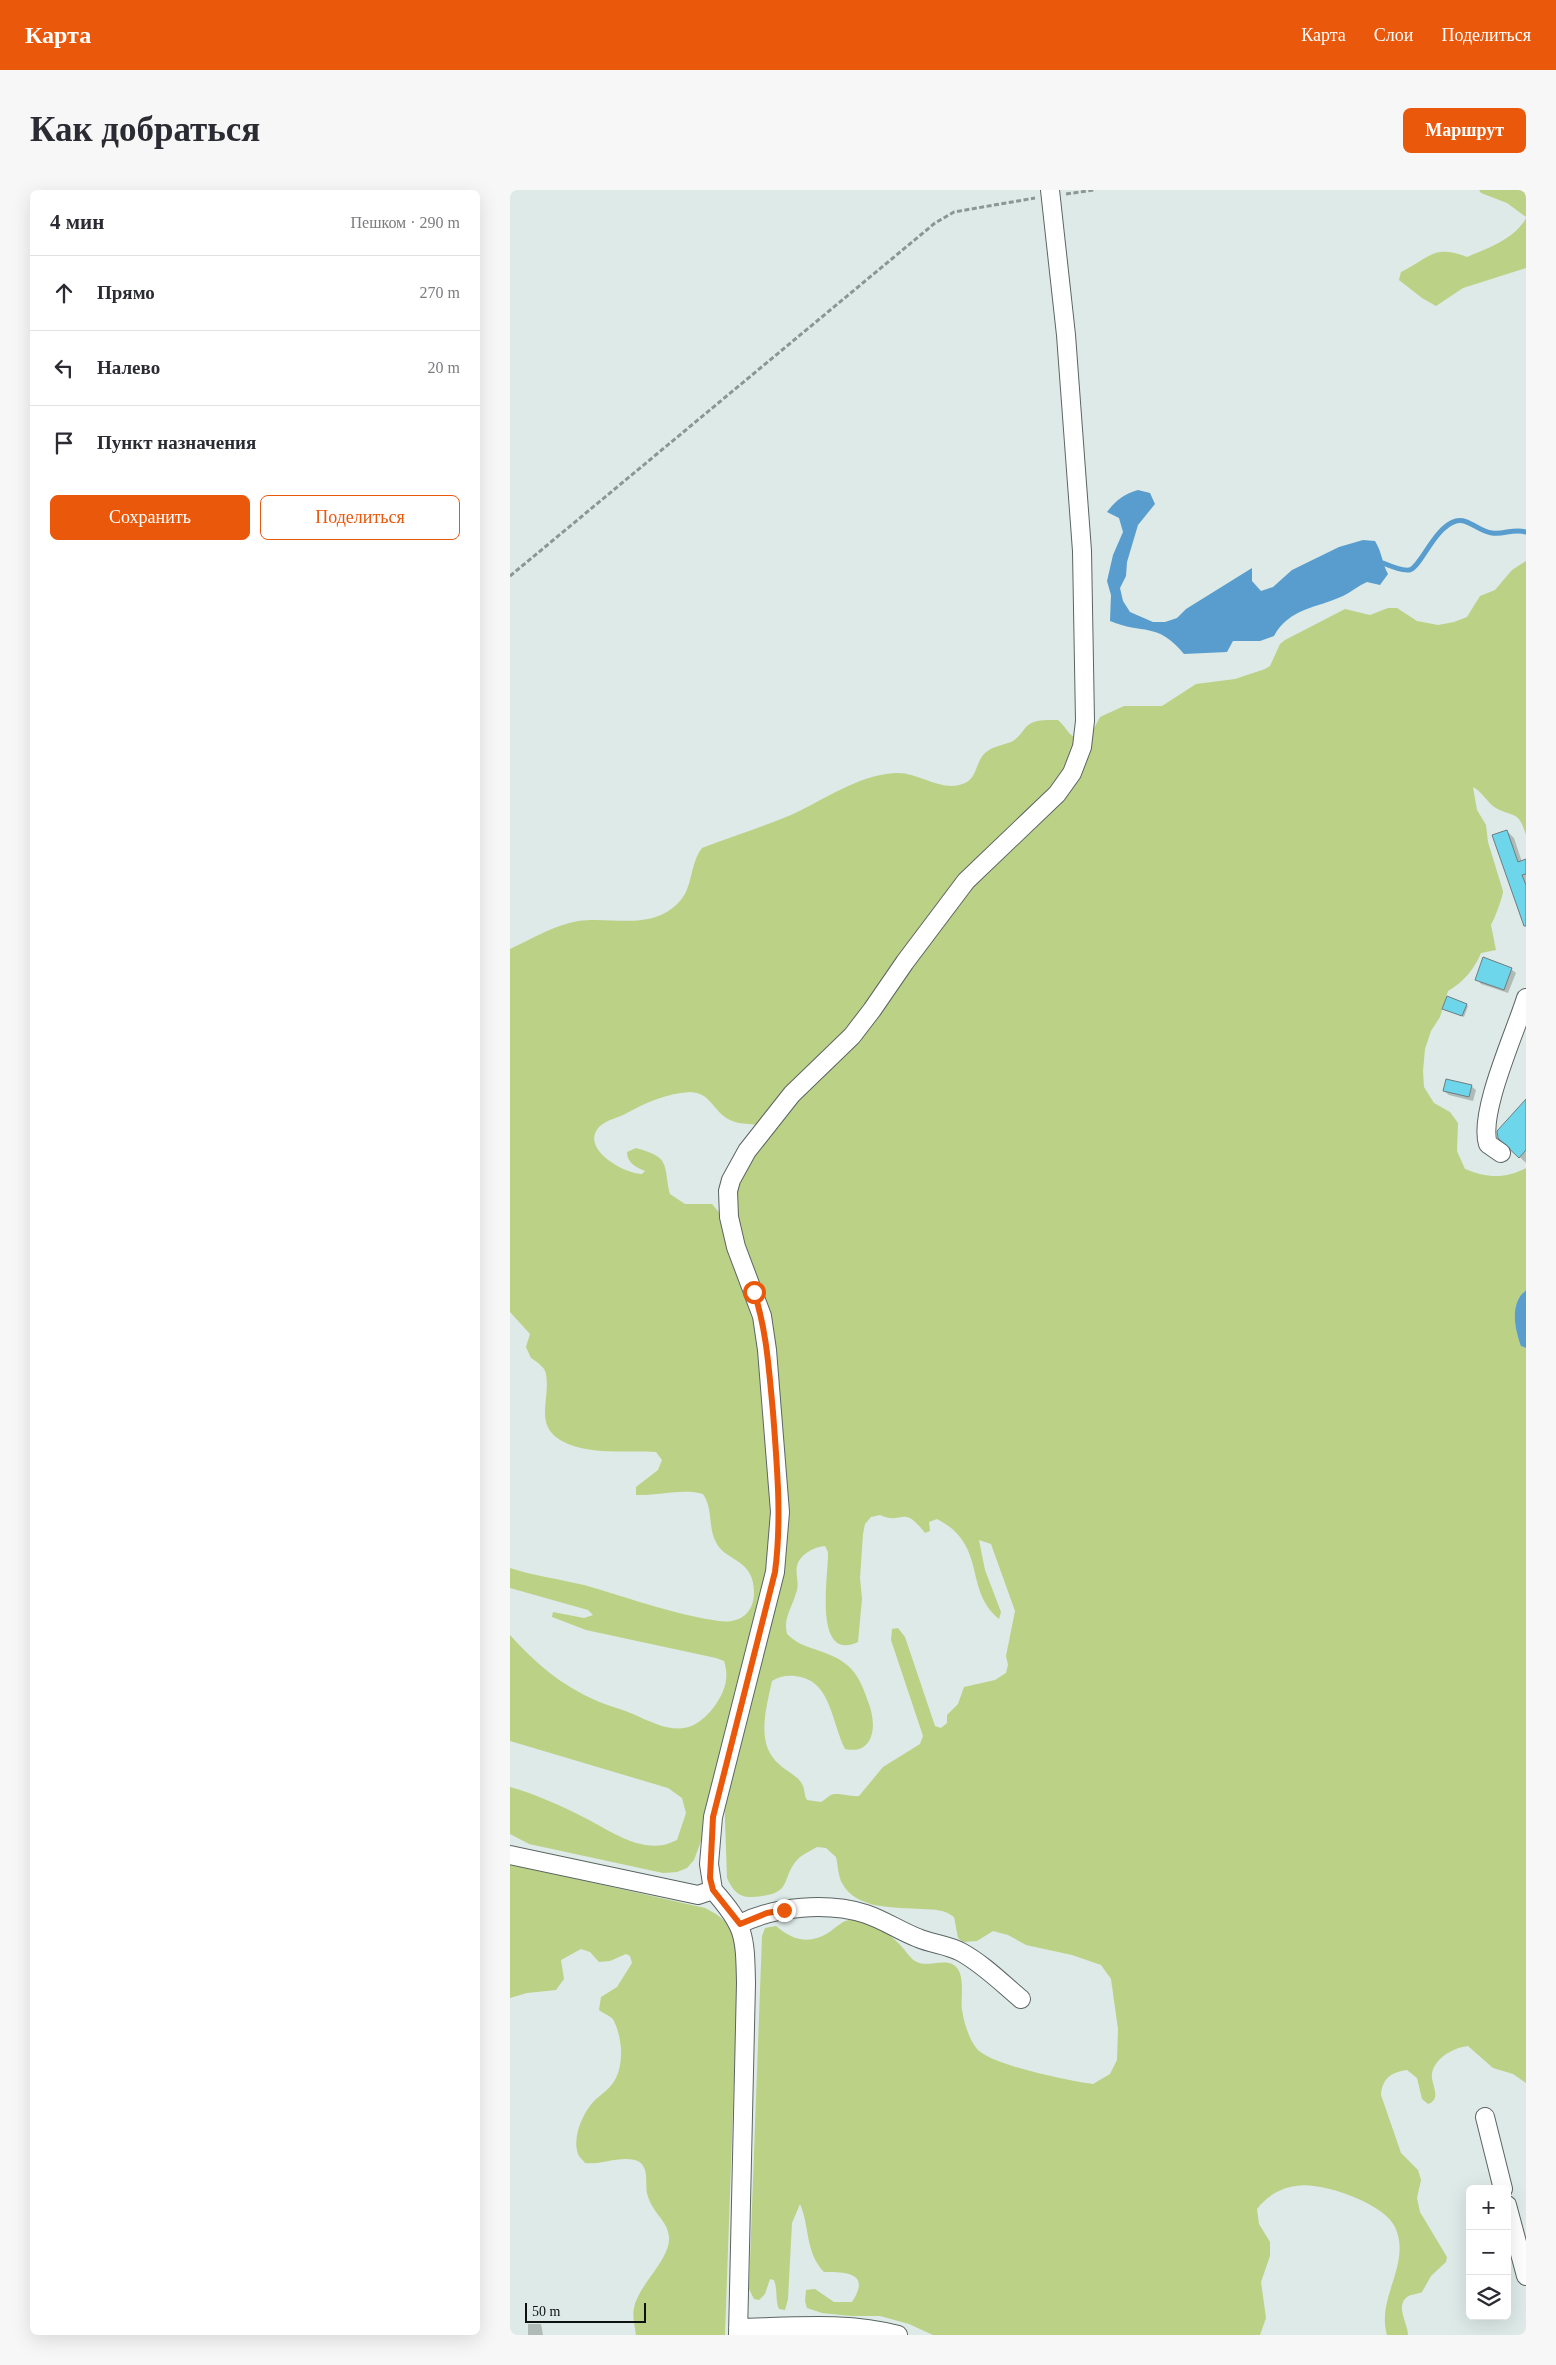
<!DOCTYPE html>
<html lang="ru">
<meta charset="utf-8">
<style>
:root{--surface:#fff;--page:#f7f7f7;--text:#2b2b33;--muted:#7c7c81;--line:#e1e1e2;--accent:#ea580c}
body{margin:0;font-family:"Times New Roman",serif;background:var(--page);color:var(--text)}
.controls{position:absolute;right:15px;bottom:15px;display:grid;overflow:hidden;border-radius:8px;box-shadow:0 5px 20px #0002}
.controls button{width:45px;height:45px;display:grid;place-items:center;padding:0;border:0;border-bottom:1px solid var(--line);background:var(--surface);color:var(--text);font:25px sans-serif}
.scale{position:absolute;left:15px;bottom:12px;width:121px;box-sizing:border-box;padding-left:5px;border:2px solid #0d1110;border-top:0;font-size:14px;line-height:18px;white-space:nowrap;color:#0d1110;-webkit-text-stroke:4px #ddeae7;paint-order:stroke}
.stop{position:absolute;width:15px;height:15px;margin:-11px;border:4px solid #ea580c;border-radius:50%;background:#fff}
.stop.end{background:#ea580c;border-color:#fff;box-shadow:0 1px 5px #0008}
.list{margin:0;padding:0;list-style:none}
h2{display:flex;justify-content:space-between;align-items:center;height:65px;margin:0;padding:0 20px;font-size:21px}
h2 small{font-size:16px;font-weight:400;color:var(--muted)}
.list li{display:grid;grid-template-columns:32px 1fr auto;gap:15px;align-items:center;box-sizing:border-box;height:75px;padding:0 20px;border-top:1px solid var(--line)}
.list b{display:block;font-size:19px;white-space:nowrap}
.list em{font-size:16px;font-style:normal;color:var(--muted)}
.actions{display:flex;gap:10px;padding:15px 20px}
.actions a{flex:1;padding:11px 0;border:1px solid var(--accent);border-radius:8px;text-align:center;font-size:18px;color:var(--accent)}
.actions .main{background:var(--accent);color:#fff}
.icon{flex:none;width:28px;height:28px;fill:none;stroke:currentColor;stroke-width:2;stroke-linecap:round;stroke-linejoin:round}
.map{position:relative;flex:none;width:1016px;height:2145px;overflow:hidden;border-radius:8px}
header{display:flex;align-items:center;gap:30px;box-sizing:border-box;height:70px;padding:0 25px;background:var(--accent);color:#fff}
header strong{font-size:24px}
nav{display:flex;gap:28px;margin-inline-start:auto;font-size:18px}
.intro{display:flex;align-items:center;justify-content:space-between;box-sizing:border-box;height:120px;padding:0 30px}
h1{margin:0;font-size:35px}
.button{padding:12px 22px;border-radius:8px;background:var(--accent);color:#fff;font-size:18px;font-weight:700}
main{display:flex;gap:30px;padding:0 30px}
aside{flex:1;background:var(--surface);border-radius:8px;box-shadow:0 5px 20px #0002}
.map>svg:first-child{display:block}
.green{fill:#bbd186;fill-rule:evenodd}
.water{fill:#589dce}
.shadow{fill:#0003}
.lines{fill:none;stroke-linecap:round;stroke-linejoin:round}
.stream{stroke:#589dce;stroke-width:5}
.building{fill:#6dd6ea;stroke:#717c7f}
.minor-casing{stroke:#5a6563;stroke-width:20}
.path{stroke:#8c9694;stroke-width:3;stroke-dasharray:5 2.5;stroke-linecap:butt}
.minor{stroke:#fff;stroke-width:18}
.route{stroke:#ea580c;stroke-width:6}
</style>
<header>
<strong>Карта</strong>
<nav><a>Карта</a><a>Слои</a><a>Поделиться</a></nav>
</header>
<div class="intro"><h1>Как добраться</h1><a class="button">Маршрут</a></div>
<main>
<aside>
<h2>4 мин<small>Пешком · 290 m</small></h2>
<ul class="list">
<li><svg class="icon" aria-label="ahead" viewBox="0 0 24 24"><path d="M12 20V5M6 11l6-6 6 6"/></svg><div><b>Прямо</b></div><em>270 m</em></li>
<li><svg class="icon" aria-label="left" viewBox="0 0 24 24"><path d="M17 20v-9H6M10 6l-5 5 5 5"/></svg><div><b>Налево</b></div><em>20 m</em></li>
<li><svg class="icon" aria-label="arrive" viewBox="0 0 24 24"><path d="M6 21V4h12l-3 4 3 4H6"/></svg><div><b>Пункт назначения</b></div></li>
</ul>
<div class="actions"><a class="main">Сохранить</a><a>Поделиться</a></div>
</aside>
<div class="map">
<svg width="1016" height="2145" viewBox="0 0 1016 2145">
<rect width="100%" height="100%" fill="#ddeae7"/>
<path class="green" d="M969,0H1016V27L997,13L971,3Z
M1016,28V78L953,98L926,116L912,108L889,90L891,82C920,68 923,54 957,67C978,58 1005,49 1016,28Z
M1016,371V645C1008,617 1001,629 983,616C976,610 971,601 963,597L967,620L976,635L978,652L993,701C993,707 984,730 981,735L986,760L971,763C964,780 953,792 938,801L930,827L921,841L915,859L913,881L914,897L924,913L940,922L948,933L947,961L955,979C977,988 995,989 1016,978V1100L1013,1102L1011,1156L1016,1158V1893L1003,1884L983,1878L958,1856C943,1858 926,1867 922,1883C920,1894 933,1908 918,1914L912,1909L907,1888L897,1880C881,1882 872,1889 871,1905L891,1963L908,1980L911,1990L907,2008L910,2022L937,2067L936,2072L921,2086L912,2102C908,2104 901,2104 897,2107C885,2116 898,2134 898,2145H877C866,2107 902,2074 885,2037C874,2013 810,1991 786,1996C770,1998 756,2007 747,2019L749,2034L760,2052V2066L751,2092L756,2128L750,2145H423L399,2134L370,2126H341L312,2123L297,2118L295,2111L296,2100L305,2099L324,2112H342C361,2083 337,2082 314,2082C295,2062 300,2037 290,2014L282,2033L278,2109L275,2120L269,2119C265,2110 268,2100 264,2090L260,2089L255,2104L249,2110L244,2109L239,2099L252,1746L255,1738L266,1736C282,1750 299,1755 318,1743C327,1737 332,1730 344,1729C348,1729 354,1732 358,1734C372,1739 382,1746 392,1757C396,1761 400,1768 405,1771C416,1778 430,1769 442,1774C457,1781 450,1808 452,1820C454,1833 459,1849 467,1859C481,1875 559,1891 583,1894L600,1884L607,1870L608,1839L601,1789L591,1775L562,1765L516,1755L498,1745L483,1741L467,1751L453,1752L448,1748L444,1727C434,1719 425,1720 412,1719C385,1717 346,1720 332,1693C328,1686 328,1675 326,1667L316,1658L307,1657C302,1660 295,1663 290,1667C268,1688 287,1704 243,1707C229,1708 223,1701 217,1688L214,1600L195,1640L184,1670L177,1678L167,1682L153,1683L19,1654L0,1644V1597C25,1604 52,1616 75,1628C103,1642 135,1667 167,1650L176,1623L172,1608L158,1598L0,1551V1445C25,1473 52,1496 87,1511C99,1516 111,1519 123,1524C154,1538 178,1551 204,1517C214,1503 220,1489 214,1471L206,1468L76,1440L42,1427L43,1422L74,1428L83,1425L78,1420L0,1398V1378C24,1386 49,1389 74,1395C113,1406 151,1420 191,1428C200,1429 211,1433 221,1431C236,1429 244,1418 244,1402C244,1369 216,1371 207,1354C197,1337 204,1321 193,1304C173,1298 148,1306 126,1305V1297L148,1280L152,1270L146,1262C117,1260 85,1265 58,1254C21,1238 41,1212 36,1184C35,1177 27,1172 21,1168L16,1157L20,1144L0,1122V759C22,749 44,735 68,731C103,726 142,742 170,711C183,697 180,673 192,658C221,647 252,637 281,625C316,609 346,586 385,583C408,581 433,604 455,593C467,588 466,571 475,563C482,556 495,555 503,551C509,547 512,542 516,537C523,529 538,530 548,530C562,543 558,551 580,546L590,527L614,516H652L686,494L725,489L755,479L760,476L770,454L775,450L835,419L860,425L878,418H887L907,431L928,435L944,432L957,427L970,406L985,400L1002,380ZM180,902C202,903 202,921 220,930C230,935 241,933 251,936L222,1011L212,1026L202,1014H175L160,1004C153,973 161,968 126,958L117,962C117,973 126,977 135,981L132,984C114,984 68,958 90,936C97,930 107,928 115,924C137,912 155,904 180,902ZM370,1325C393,1336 392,1313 415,1343L420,1341L419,1332L427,1329C478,1355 453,1399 489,1429L491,1422L475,1380L469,1350L481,1354L505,1421L496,1466L498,1475L496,1483L485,1490L454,1497L448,1514L437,1525V1533L431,1538L425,1536L395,1447L388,1438L382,1439L381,1450L413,1546L410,1554L373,1577L349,1606C341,1607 326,1602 321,1605C317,1607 315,1610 311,1612L297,1610C294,1605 295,1601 293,1596C289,1586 277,1582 270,1575C245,1555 256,1519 262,1491C272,1485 279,1485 291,1487C321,1494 322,1533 335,1559C345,1561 353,1560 359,1551C365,1541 363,1527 360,1517C348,1481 341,1471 304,1459C294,1456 285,1452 277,1444C273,1428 282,1418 286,1403C290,1394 285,1385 287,1376C290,1364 304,1357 315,1356L318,1362C319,1383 302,1473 348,1452L352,1409L350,1388L353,1344L355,1334L361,1327Z
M0,1674L195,1718C224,1732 226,1746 228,1777L215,2145H126C125,2136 122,2127 124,2118C128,2095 161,2069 159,2047C158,2030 142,2024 137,2003C135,1991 140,1975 125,1970C108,1966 91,1975 75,1973C73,1970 69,1967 68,1964C62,1947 73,1922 85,1910C93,1903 101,1898 106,1888C114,1871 112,1848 104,1831C102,1826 94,1824 89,1820L91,1807L107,1797L122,1773L120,1766L116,1764L100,1771L89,1772L80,1762L71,1759L51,1770L54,1789L46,1800L17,1803L0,1808Z"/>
<path class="water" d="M628,300L640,303L645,314L628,335L617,372L616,386L610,398L613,411L620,422L643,432H655L667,428L676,419L742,378V391L751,401L763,397L782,380L829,357L853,350L865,351C872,362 872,373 878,384L870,395L857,392C848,396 841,402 833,406C807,418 779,418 764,446L750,451H723L717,462L674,464C647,431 633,445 600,431L601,405L597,391L603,365L613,342L609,328L597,322C606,310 614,304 628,300Z
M1016,1100V1158L1011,1156C1005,1139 999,1114 1016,1100Z"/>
<path class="shadow" d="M997,641L1004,648L1012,672L1016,673V728Z
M1001,779L1006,783L998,803L971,794L967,789Z
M956,815L958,816L954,827L934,819Z
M961,896L966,900L963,911L939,905L934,901Z
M1016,910V973L997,955Z
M18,2134H31L33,2145H18Z"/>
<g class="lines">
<path class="stream" d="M873,373C880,376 892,381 899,380C910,379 924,337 946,331C959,328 969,342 982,343C994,345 1003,338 1016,342"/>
</g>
<path class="building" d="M997,640L1008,672L1016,669V684L1012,685L1016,695V736H1014L982,645Z
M973,767L1002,778L994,800L965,790Z
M937,806L957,814L952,826L932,819Z
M936,889L962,895L959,907L933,901Z
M1016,909V960L1009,968L988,948L987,941Z"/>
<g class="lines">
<g class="minor-casing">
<path id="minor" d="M991,963L978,954C968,923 1006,841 1016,808
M0,1665L188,1705L203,1700C235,1736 235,1745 236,1793L228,2145
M203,1700L199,1674L203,1627L265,1382L270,1322L257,1160L252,1126L226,1057L219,1027L218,1001L221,990L237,961L282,904L342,846L362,820L395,772L456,691L547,604L562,583L572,557L575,531L572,361L556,145L540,0
M230,1734C265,1716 318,1712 356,1724C374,1730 390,1741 408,1748C422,1754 438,1755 451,1762C473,1774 492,1793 511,1809
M975,1927L993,1999
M997,2015L1016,2086
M228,2138C281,2137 337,2131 388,2145"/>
</g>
<path class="path" d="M556,4L584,0
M0,386L425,33L444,22L525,8"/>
<use href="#minor" class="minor"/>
</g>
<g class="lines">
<path class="route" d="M244,1102C257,1141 259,1182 263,1222C267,1276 272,1329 265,1382L203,1627L200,1688L203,1700L230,1734L257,1723L274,1720"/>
</g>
</svg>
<div class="controls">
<button>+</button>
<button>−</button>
<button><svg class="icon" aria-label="layers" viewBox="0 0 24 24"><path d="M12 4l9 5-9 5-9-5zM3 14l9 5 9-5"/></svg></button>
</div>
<div class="scale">50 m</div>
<div class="stop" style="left:244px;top:1102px"></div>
<div class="stop end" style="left:274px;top:1720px"></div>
</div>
</main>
